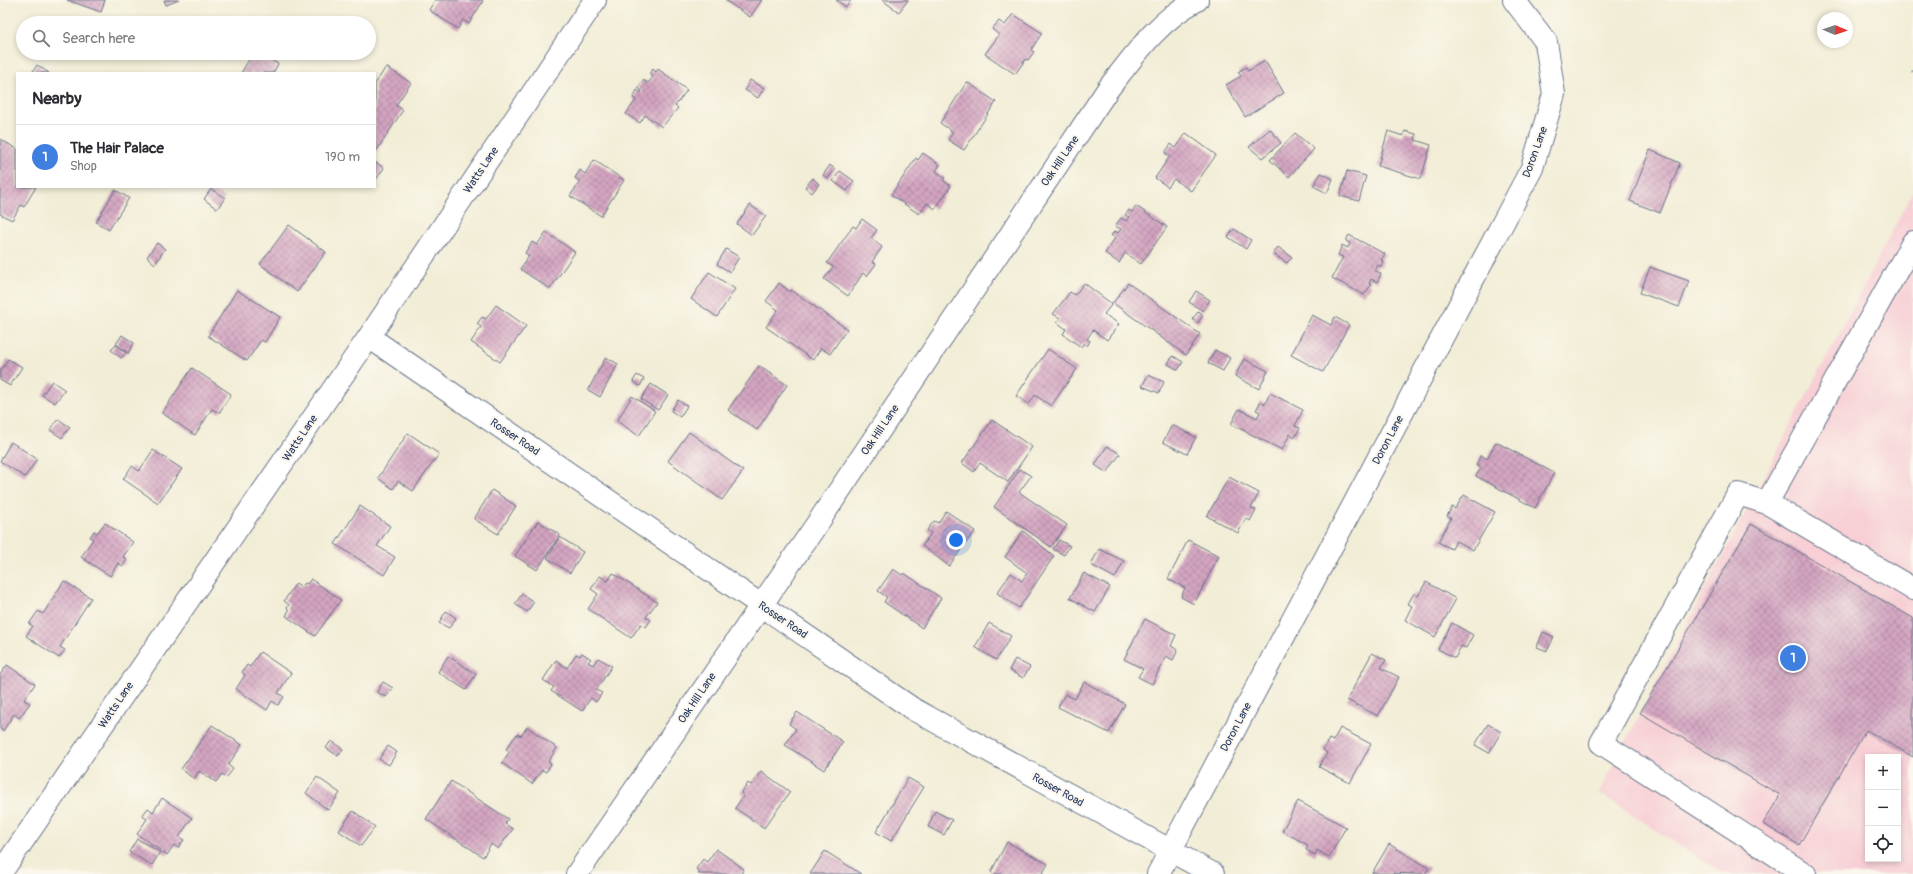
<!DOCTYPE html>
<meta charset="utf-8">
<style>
:root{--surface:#fff;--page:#f7f7f7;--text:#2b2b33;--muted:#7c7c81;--line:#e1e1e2;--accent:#0b8043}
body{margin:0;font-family:Pangolin,sans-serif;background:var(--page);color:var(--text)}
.controls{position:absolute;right:12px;bottom:12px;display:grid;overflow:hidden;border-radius:0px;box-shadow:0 2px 6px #0003}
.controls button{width:36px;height:36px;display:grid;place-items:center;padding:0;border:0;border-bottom:1px solid var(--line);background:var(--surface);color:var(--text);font:20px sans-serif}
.compass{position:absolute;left:1817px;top:12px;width:36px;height:36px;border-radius:50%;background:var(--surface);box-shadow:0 2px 6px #0003;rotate:92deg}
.you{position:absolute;left:956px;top:540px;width:14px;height:14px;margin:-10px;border:3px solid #fff;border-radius:50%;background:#1a73e8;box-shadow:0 0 0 6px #1a73e833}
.badge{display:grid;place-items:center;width:26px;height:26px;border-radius:50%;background:var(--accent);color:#fff;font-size:13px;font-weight:700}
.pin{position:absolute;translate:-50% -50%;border:2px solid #fff;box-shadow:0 1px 4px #0006}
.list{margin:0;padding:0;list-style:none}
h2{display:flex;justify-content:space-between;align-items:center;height:52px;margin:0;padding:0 16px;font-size:17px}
h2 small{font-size:13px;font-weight:400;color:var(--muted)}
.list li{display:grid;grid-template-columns:26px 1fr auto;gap:12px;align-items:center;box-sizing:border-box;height:64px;padding:0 16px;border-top:1px solid var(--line)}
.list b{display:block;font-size:15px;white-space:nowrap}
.list p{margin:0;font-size:13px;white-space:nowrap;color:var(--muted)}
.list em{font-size:13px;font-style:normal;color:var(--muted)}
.icon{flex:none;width:22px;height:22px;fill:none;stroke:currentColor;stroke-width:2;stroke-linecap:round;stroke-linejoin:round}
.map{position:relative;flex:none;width:1913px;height:874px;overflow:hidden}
.search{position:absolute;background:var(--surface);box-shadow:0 2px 6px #0003;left:16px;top:16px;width:360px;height:44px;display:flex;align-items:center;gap:10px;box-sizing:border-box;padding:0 14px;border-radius:22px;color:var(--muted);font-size:15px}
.panel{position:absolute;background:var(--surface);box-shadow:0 2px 6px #0003;left:16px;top:72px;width:360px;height:116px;border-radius:0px}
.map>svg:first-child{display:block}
.built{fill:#f7cfd5;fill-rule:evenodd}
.building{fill:url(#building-cross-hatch)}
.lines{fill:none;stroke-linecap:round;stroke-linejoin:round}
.minor-casing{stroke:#667288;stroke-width:24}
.path{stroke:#667288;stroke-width:2.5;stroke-dasharray:1 3;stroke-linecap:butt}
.minor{stroke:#fff;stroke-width:22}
.labels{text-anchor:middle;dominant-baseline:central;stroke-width:4;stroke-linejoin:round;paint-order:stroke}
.street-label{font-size:11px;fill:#1b2f5e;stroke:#fbf7ec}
</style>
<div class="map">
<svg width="1913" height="874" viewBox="0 0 1913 874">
<defs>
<pattern id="building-cross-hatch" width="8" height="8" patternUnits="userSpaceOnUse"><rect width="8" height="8" fill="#d4a5c1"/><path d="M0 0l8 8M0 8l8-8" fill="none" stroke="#ab87a0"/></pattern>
</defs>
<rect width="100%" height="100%" fill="#fbf7ec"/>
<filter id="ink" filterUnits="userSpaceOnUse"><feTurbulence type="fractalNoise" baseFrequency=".025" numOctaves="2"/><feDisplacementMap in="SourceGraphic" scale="8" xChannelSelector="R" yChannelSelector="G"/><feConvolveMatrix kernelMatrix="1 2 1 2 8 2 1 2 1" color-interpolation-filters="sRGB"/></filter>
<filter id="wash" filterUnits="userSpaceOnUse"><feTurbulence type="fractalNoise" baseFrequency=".012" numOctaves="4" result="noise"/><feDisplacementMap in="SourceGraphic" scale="16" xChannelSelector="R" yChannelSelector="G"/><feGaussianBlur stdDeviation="0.9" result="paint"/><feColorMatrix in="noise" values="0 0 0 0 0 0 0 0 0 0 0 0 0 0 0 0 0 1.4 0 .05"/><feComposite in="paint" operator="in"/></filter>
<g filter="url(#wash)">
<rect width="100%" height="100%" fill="#f2edd6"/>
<path class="built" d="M1913,191V874H1723L1599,793ZM1868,757H1898V859H1868Z"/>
<g id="blocks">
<path class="building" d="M67,0H105L101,12Z
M164,0H179L166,5Z
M435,0H481L483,1L469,24L463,20L458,29L429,10Z
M725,0H762L750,17Z
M836,0H851L846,7Z
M882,0H908L899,12Z
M1013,14L1042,33L1031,50L1034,52L1028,60L1026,59L1015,74L985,54L999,35L992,29L999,21L1005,25Z
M253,53H260L278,64L273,73H241Z
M1265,61L1284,93L1245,117L1226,85L1241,76L1238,72L1246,67L1248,71Z
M37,65L49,73H32Z
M386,67L411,83L396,105L403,110L375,153V84Z
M653,69L656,72L658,69L687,90L675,106L678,108L662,127L645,115L640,123L626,114L636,100L633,98L637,90L641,93L642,91L638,88L643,80L648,83L653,77L649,74Z
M750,80L764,88L758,98L745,90Z
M967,82L996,102L964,150L948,140L953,132L940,123Z
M1270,129L1281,143L1262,158L1249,147Z
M1388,131L1403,136L1405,131L1416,134L1415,140L1431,145L1421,179L1378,166Z
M1186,133L1216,155L1191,191L1174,179L1168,187L1155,178L1170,156L1165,153L1171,144L1176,148Z
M1295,133L1314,149L1289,177L1270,160Z
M0,139L17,149V187H36L24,207L21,205L12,220L0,214Z
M1650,150L1680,163L1660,213L1630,201Z
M923,153L940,165L936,171L945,178L943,180L951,186L935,209L927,203L919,214L891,195L916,158L918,160Z
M594,160L624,180L601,216L570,196L580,182L575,178L580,170L585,174Z
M375,162L384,168L375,181Z
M830,165L835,169L828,179L823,175Z
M840,171L854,181L847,191L833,181Z
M1347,171L1366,176L1359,201L1340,196Z
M1321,173L1333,179L1327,193L1313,186Z
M813,178L819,184L812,193L805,187Z
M211,189L225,198L217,209L204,199Z
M115,190L129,198L109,230L96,222Z
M750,205L766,216L752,235L737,224Z
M1136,206L1167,227L1141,264L1125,253L1119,263L1105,253L1115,238L1111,235L1115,231L1118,233L1121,229L1115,226L1121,218L1126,221L1129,217L1125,215L1129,210L1132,212Z
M862,219L877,230L871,238L882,247L872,262L876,264L867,276L863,273L848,296L824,279L833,267L827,263L853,226L856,228Z
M289,225L326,252L297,292L260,264Z
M1234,229L1251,240L1246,249L1228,237Z
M546,232L575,252L550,289L520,269L529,256L525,253L532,242L537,245Z
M1349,235L1385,254L1381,260L1383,261L1381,267L1378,265L1375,270L1381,274L1377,282L1371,279L1369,284L1371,285L1364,295L1332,278L1343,257L1338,255L1342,245L1348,248L1350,243L1346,241Z
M157,243L165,249L155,264L147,257Z
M1278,247L1292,257L1287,263L1273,254Z
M726,249L739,257L730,272L717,264Z
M1650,267L1689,281L1679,307L1640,293Z
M709,272L735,289L717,317L691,299Z
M779,283L790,292L791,290L847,329L830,354L821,348L813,360L766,327L778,310L766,301Z
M1084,283L1112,304L1104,314L1119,324L1107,340L1093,330L1087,339L1090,341L1087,346L1084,343L1081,347L1063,334L1066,329L1057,322L1060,318L1053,314L1070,292L1075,295Z
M1128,283L1200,334L1186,355L1113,303Z
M237,290L280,317L265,342L261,340L247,361L208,336Z
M1196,291L1210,300L1203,311L1189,302Z
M496,305L526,326L500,362L471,342L481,327L477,324L482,317L486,319Z
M1199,311L1203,315L1198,323L1192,319Z
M1312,315L1331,325L1335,317L1349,325L1323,372L1291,355Z
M122,335L134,343L128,353L116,344Z
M116,345L126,353L121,358L111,350Z
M1048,349L1077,369L1051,406L1035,395L1029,404L1016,396Z
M1215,350L1230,358L1223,371L1208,363Z
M1173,356L1183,362L1178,370L1168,364Z
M606,357L618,364L600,397L588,390Z
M8,359L22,367L10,386L0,380V372Z
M1244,359L1268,371L1259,389L1235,376Z
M759,366L787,385L757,430L728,410Z
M192,368L231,394L219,413L212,409L195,435L162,413Z
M637,375L644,379L640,386L633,381Z
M1148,375L1164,382L1159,393L1142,386Z
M52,381L65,390L55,403L42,395Z
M651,384L668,395L658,410L641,399Z
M1270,393L1303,410L1295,426L1300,428L1295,437L1290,434L1282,450L1231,424L1239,409L1257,418L1260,412L1256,410L1261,401L1265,404Z
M632,396L655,411L639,436L617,421Z
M678,400L687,406L680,417L671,411Z
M58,419L70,427L62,438L50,430Z
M992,420L1032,447L1008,482L980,463L974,472L962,463Z
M1172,425L1196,437L1187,454L1163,442Z
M689,432L743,471L722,500L668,461Z
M408,433L439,454L413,491L398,481L393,489L378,478Z
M11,442L37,459L25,477L0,461Z
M1496,442L1554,473L1535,508L1476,476L1481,468L1476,465L1481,455L1487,459Z
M1107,446L1120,454L1107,473L1095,465Z
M153,450L182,469L158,503L123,479L132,466L139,471Z
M1020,469L1031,476L1019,492L1067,525L1051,547L994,507Z
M1229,477L1259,493L1251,508L1256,510L1250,521L1246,518L1238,533L1207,516Z
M492,490L516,506L498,534L474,519Z
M1464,495L1495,512L1473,550L1456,541L1452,549L1438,542L1451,518L1447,516L1452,507L1455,509Z
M360,506L390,526L377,546L395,557L384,575L335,544Z
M946,511L975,531L949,566L922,546L931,533L927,530L934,521L938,523Z
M538,521L560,535L537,570L515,556Z
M105,523L133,542L123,557L127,559L123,566L118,563L110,576L81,557L93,539L90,537L94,531L97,533Z
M1751,524L1913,618V757L1866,730L1799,845L1763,824L1780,795L1640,713Z
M1023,531L1054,556L1019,608L997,593L1011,573L1022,581L1027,573L1005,557Z
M560,537L583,552L570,573L547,558Z
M1059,540L1070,546L1064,555L1053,549Z
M1188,540L1219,556L1194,604L1181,597L1185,588L1168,579Z
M1099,549L1124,561L1115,578L1091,565Z
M893,569L902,575L904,573L941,598L922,628L884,602L887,597L878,591Z
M613,573L657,602L646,617L651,620L646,627L641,624L631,638L588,609L598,594L591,589L600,576L608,581Z
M1084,573L1110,587L1095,612L1070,598Z
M311,579L341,600L315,636L286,616L289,610L287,608L289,605L284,601L296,583L301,587L305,583L307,584Z
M64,581L91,598L60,647L65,650L59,658L26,636L33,626L29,624L38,611L43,614Z
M1426,582L1456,599L1435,637L1405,620L1412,606L1408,604L1414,593L1418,596Z
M522,594L534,602L527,612L515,604Z
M446,611L456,618L449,628L439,623Z
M1145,619L1176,635L1171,646L1178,650L1173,660L1166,656L1152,684L1138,677L1143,669L1124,659Z
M989,623L1011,636L996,660L975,647Z
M1452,623L1473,635L1466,648L1461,646L1455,658L1438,649Z
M1543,632L1554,637L1547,651L1537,647Z
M260,652L291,673L278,693L284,697L278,705L272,701L267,710L236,689L245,675L242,672L247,665L250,667Z
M582,653L591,659L588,662L593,665L598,658L612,666L596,690L602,693L596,702L591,698L582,711L551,691L554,687L543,680L556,660L567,668L576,654L580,656Z
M1372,653L1386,660L1381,668L1399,677L1378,716L1347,700Z
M448,656L476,674L466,690L438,672Z
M1015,659L1030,667L1023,678L1009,670Z
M7,665L35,684L24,700L30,703L19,718L14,714L3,731L0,729V675Z
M383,682L393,688L386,697L377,692Z
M1084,682L1125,704L1109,733L1058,707L1065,694L1075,699Z
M797,712L843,742L824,770L785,745L796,729L789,724Z
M1488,724L1501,732L1489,753L1475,745Z
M212,725L242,745L228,765L233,769L227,777L222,774L216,782L199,771L194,779L181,769Z
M527,727L557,748L548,762L551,764L546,772L542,770L532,784L502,763L510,751L506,749L517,734L521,736Z
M1340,728L1371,744L1350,783L1319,767L1327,753L1323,750L1329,739L1333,741Z
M331,741L343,749L338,756L326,748Z
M388,746L397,752L389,765L379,759Z
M761,771L790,792L764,828L735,808L744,795L741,793L748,783L751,785Z
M317,777L340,793L328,810L306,793Z
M908,778L924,787L891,841L876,832Z
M451,781L508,819L505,824L513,829L498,849L491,844L483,857L426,819Z
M162,798L192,818L179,837L184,840L178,848L174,845L167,855L137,834L147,819L142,816L148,808L153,812Z
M1298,801L1346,827L1329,857L1317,850L1315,855L1306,850L1308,845L1282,831Z
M353,811L375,827L361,846L339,831Z
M935,811L952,820L944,835L928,827Z
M137,839L160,852L152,865L129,852Z
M1007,842L1048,864L1042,874H994L991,872Z
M1389,844L1429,868L1425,874L1372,873Z
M716,849L744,869L741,874H698L700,872L696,869L703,859L707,862Z
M825,851L861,874H810Z"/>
</g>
</g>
<g filter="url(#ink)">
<use href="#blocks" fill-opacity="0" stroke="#667288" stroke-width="1"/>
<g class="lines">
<g class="minor-casing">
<path id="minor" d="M1913,242L1767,503L1913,589
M369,337L913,709L1213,874
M1767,503L1738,494L1601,743L1805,874
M0,874L369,337L595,0
M577,874L819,521L1108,89C1134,56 1158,20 1197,0
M1158,874L1532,168L1554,94L1546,42L1514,0"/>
</g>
<path class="path" d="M1912,71L1913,72"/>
<use href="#minor" class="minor"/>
</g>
</g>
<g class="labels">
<g class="street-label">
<text transform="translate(1535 152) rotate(-70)">Doron Lane</text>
<text transform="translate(1060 161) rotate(-56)">Oak Hill Lane</text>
<text transform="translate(481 170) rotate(-56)">Watts Lane</text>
<text transform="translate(880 430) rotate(-56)">Oak Hill Lane</text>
<text transform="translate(515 437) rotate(34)">Rosser Road</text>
<text transform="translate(300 438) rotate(-56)">Watts Lane</text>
<text transform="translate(1388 440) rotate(-62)">Doron Lane</text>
<text transform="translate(783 620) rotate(34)">Rosser Road</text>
<text transform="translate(697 698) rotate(-56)">Oak Hill Lane</text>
<text transform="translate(116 705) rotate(-56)">Watts Lane</text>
<text transform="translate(1236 727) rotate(-62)">Doron Lane</text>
<text transform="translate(1058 790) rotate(29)">Rosser Road</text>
</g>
</g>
</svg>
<div class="controls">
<button>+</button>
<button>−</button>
<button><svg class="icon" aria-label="locate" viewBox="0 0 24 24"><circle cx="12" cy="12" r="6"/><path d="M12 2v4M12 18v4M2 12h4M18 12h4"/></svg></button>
</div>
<svg class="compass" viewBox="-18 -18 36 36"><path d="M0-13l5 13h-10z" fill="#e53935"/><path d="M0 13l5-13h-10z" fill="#7c7c81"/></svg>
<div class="you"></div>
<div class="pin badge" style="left:1793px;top:658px;background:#3f7fe0">1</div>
<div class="search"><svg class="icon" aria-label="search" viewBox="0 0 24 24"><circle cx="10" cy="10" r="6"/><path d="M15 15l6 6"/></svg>Search here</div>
<section class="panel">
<h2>Nearby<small></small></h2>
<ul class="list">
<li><span class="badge" style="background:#3f7fe0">1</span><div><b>The Hair Palace</b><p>Shop</p></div><em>190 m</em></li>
</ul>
</section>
</div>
